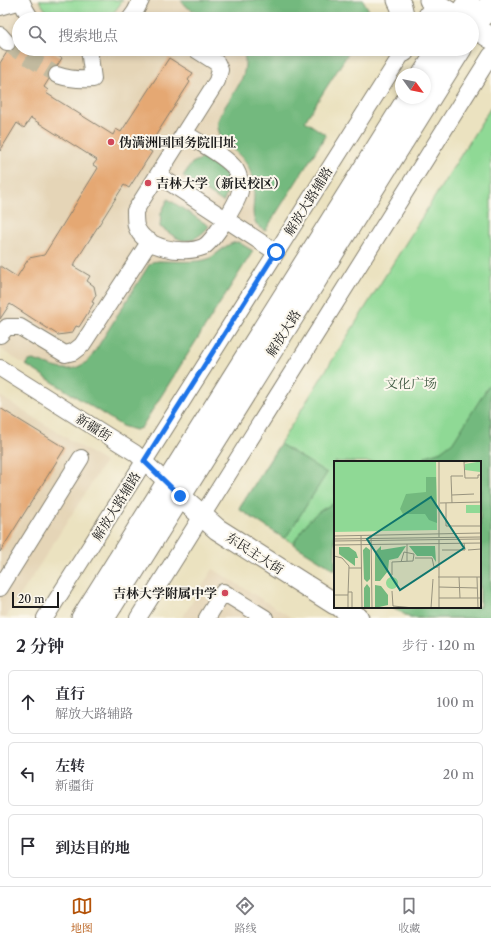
<!DOCTYPE html>
<html lang="zh">
<meta charset="utf-8">
<style>
:root{--surface:#fff;--page:#f7f7f7;--text:#2b2b33;--muted:#7c7c81;--line:#e1e1e2;--accent:#b45309}
body{margin:0;font-family:"Libre Caslon Text","Noto Serif SC",serif;background:var(--page);color:var(--text)}
.compass{position:absolute;left:395px;top:68px;width:36px;height:36px;border-radius:50%;background:var(--surface);box-shadow:0 2px 6px #0003;rotate:123deg}
.scale{position:absolute;left:12px;bottom:10px;width:47px;box-sizing:border-box;padding-left:4px;border:2px solid #1c1c1c;border-top:0;font-size:11px;line-height:14px;white-space:nowrap;color:#1c1c1c;-webkit-text-stroke:3px #fbf7ec;paint-order:stroke}
.stop{position:absolute;width:12px;height:12px;margin:-9px;border:3px solid #1a73e8;border-radius:50%;background:#fff}
.stop.end{background:#1a73e8;border-color:#fff;box-shadow:0 1px 4px #0008}
.list{margin:0;padding:0;list-style:none}
h2{display:flex;justify-content:space-between;align-items:center;height:52px;margin:0;padding:0 16px;font-size:17px}
h2 small{font-size:13px;font-weight:400;color:var(--muted)}
.list li{display:grid;grid-template-columns:26px 1fr auto;gap:12px;align-items:center;box-sizing:border-box;height:64px;margin:0 8px 8px;padding:0 8px;border:1px solid var(--line);border-radius:6px}
.list b{display:block;font-size:15px;white-space:nowrap}
.list p{margin:0;font-size:13px;white-space:nowrap;color:var(--muted)}
.list em{font-size:13px;font-style:normal;color:var(--muted)}
.icon{flex:none;width:22px;height:22px;fill:none;stroke:currentColor;stroke-width:2;stroke-linecap:round;stroke-linejoin:round}
.map{position:relative;flex:none;width:491px;height:618px;overflow:hidden}
.search{position:absolute;background:var(--surface);box-shadow:0 2px 6px #0003;left:12px;right:12px;top:12px;height:44px;display:flex;align-items:center;gap:10px;box-sizing:border-box;padding:0 14px;border-radius:22px;color:var(--muted);font-size:15px}
.sheet{height:268px;background:var(--surface)}
nav{display:flex;justify-content:space-around;align-items:center;box-sizing:border-box;height:56px;border-top:1px solid var(--line);background:var(--surface);font-size:11px;color:var(--muted)}
nav a{display:grid;justify-items:center;gap:2px}
nav .on{color:var(--accent)}
.map>svg:first-child{display:block}
.built{fill:#e5d5b7}
.green{fill:#8fd995;stroke:#567a58}
.forest{fill:#73b97e;stroke:#486a4d}
.building{fill:#e5a873}
.lines{fill:none;stroke-linecap:round;stroke-linejoin:round}
.minor-tunnel{stroke:#c2ba9f;stroke-width:16;stroke-dasharray:16 8;stroke-linecap:butt}
.minor-casing{stroke:#847f6e;stroke-width:18}
.major-casing{stroke:#847f6e;stroke-width:23}
.minor{stroke:#fff;stroke-width:16}
.major{stroke:#fff;stroke-width:21}
.route{stroke:#1a73e8;stroke-width:5}
.poi-dot{fill:#d1495b;stroke:#fbf7ec;stroke-width:1.5}
.labels{text-anchor:middle;dominant-baseline:central;stroke-width:4;stroke-linejoin:round;paint-order:stroke}
.poi-label{font-size:13px;font-weight:bold;fill:#1c1c1c;stroke:#fbf7ec;text-anchor:start}
.street-label{font-size:13px;fill:#1c1c1c;stroke:#fbf7ec}
.park-label{font-size:13px;fill:#445e46;stroke:#fbf7ec}
.inset-road{fill:none;stroke:#98937e;stroke-width:1}
.view{fill:#0f766e;fill-opacity:0.15;stroke:#0f766e;stroke-width:2}
.inset-edge{fill:none;stroke:#1c1c1c;stroke-width:2}
</style>
<div class="map">
<svg width="491" height="618" viewBox="0 0 491 618">
<rect width="100%" height="100%" fill="#fbf7ec"/>
<filter id="ink" filterUnits="userSpaceOnUse"><feTurbulence type="fractalNoise" baseFrequency=".025" numOctaves="2"/><feDisplacementMap in="SourceGraphic" scale="8" xChannelSelector="R" yChannelSelector="G"/><feConvolveMatrix kernelMatrix="1 2 1 2 8 2 1 2 1" color-interpolation-filters="sRGB"/></filter>
<filter id="wash" filterUnits="userSpaceOnUse"><feTurbulence type="fractalNoise" baseFrequency=".012" numOctaves="4" result="noise"/><feDisplacementMap in="SourceGraphic" scale="16" xChannelSelector="R" yChannelSelector="G"/><feGaussianBlur stdDeviation="0.9" result="paint"/><feColorMatrix in="noise" values="0 0 0 0 0 0 0 0 0 0 0 0 0 0 0 0 0 1.4 0 .05"/><feComposite in="paint" operator="in"/></filter>
<g filter="url(#wash)">
<rect width="100%" height="100%" fill="#ebe2c0"/>
<path class="built" d="M0,0H363L374,19H19V49H351L305,121L326,135L144,424L141,428L135,430L122,426L0,349Z
M0,396L105,462L6,618H0Z
M213,569L292,618H182Z"/>
<path class="green" d="M39,0H123L115,11L105,19H56L46,11Z
M491,107V618H410L393,607H480V462H335V570L239,509Z"/>
<path class="forest" d="M181,0H363L374,19H206L184,5Z
M243,49H351L305,121L326,135L265,231L257,225L254,219C252,211 254,204 254,195C254,184 252,172 246,163C237,149 215,141 218,121C219,116 223,110 226,105C238,86 250,73 243,49Z
M205,157L226,172C229,183 229,192 223,202L183,176L192,163Z
M168,199L209,226C204,233 192,243 182,240C176,239 166,230 160,227L161,213Z
M238,242L253,251L141,428L135,430L122,426L26,365L29,361L33,360C57,367 69,377 90,359L149,265L152,262L158,261C171,261 197,263 208,259C219,254 225,243 238,242Z
M491,382V618H410L393,607H480V462H423L426,456L441,451L454,441Z
M280,444L327,473L285,539L239,509Z
M335,503V570L293,544C306,523 312,513 335,503Z"/>
<g id="blocks">
<path class="building" d="M19,33V49H47L62,58L57,66L51,68L48,72L49,79L44,87L48,90L46,93L113,135L116,129L121,132L169,58L193,73L188,80L190,82L147,149L152,152L129,188L124,185L73,266L90,276L87,281L94,286L96,295L92,302L94,303L79,327L76,326L72,333L58,335L10,304L0,319V266L17,277L29,258L44,255L98,168L93,165L97,160L31,118L24,128L17,123L0,151V63L7,52L13,50L16,46L15,39Z
M0,408L65,448L0,552Z"/>
</g>
</g>
<g filter="url(#ink)">
<use href="#blocks" fill-opacity="0" stroke="#847f6e" stroke-width="1"/>
<g class="lines">
<path class="minor-tunnel" d="M7,43L16,50L57,75"/>
<g class="minor-casing">
<path id="minor" d="M21,0L25,9L31,19
M0,7L21,1
M130,19L135,12L141,0
M424,19L436,0
M0,35L7,43
M57,75C69,79 80,80 93,79L89,49
M184,133C197,141 229,158 236,170C240,177 241,183 240,191C238,202 213,242 203,247C184,255 144,249 136,226C135,222 135,216 135,211L217,81L220,70L217,63L195,49
M158,175L276,252
M0,335L7,327H20L65,354L73,352L82,345L150,241
M0,368L135,453L175,490
M0,588L81,458
M45,618L405,49
M138,618L491,55
M207,618L223,592L265,618"/>
</g>
<g class="major-casing">
<path id="major" d="M398,0L401,6L404,19
M430,0L460,19
M457,19L469,0
M472,26L491,38
M472,32L491,2
M404,51V49
M423,74L439,49
M180,496L217,529L335,604
M341,607L358,618
M82,618L408,98
M104,618L461,49"/>
</g>
<use href="#minor" class="minor"/>
<use href="#major" class="major"/>
</g>
</g>
<g class="lines" filter="url(#ink)">
<path class="route" d="M180,496L144,461L276,252"/>
</g>
<g class="poi-dot">
<circle cx="111" cy="142" r="4"/>
<circle cx="148" cy="183" r="4"/>
<circle cx="225" cy="593" r="4"/>
</g>
<g class="labels">
<g class="poi-label">
<text x="119" y="142">伪满洲国国务院旧址</text>
<text x="156" y="183">吉林大学（新民校区）</text>
<text x="217" y="593" text-anchor="end">吉林大学附属中学</text>
</g>
<g class="street-label">
<text transform="translate(308 201) rotate(-58)">解放大路辅路</text>
<text transform="translate(283 333) rotate(-58)">解放大路</text>
<text transform="translate(94 427) rotate(32)">新疆街</text>
<text transform="translate(116 506) rotate(-58)">解放大路辅路</text>
<text transform="translate(255 553) rotate(33)">东民主大街</text>
</g>
<g class="park-label">
<text x="411" y="383">文化广场</text>
</g>
</g>
<g transform="translate(334 461)">
<rect width="147" height="147" fill="#ebe2c0"/>
<path d="M0,0H102L103,69L0,71ZM143,1H147L146,11L131,9V3ZM132,44H146V52H132ZM52 122a6 6 0 1 1 12 0a6 6 0 1 1-12 0Z" fill="#8fd995"/>
<path d="M92,16H102L103,62L95,59L91,53H69L66,48L72,33L92,31ZM47,85V89L72,85L64,97L55,99L54,110L46,120H41V91ZM75,85H101L102,101L98,95H83ZM5,86H15L22,91L24,97H21V105L5,93ZM32,86L36,89V118L33,121L30,118L29,89ZM33,123L36,127V147H30V127ZM41,124L47,125L54,134V144L41,147Z" fill="#73b97e"/>
<path class="inset-road" d="M105,0V76M140,0L130,1L131,17H144V14H147M118,34L140,33M106,42L147,41M112,42V65H147M118,42L117,15H129M27,74L28,147M37,74L38,147M0,75L147,72M0,78L147,76M0,80L147,78M73,83V100M0,84L147,82M108,89H131L130,82M134,89L147,88M0,95L8,97L15,105L14,134M81,97H98L100,106H104M15,107H28M58,114V101L79,100L80,93L70,91L67,101M104,116H147M125,116L126,137M143,116L144,147M105,126L143,127M58,130L59,145L80,147M14,131H18V147M0,134H14V147M105,137H147M97,147L99,118M105,147V78"/>
<path class="view" d="M97,36L130,87L66,129L33,78Z"/>
<rect width="147" height="147" class="inset-edge"/>
</g>
</svg>
<svg class="compass" viewBox="-18 -18 36 36"><path d="M0-13l5 13h-10z" fill="#e53935"/><path d="M0 13l5-13h-10z" fill="#7c7c81"/></svg>
<div class="scale">20 m</div>
<div class="stop" style="left:276px;top:252px"></div>
<div class="stop end" style="left:180px;top:496px"></div>
<div class="search"><svg class="icon" aria-label="search" viewBox="0 0 24 24"><circle cx="10" cy="10" r="6"/><path d="M15 15l6 6"/></svg>搜索地点</div>
</div>
<section class="sheet">
<h2>2 分钟<small>步行 · 120 m</small></h2>
<ul class="list">
<li><svg class="icon" aria-label="ahead" viewBox="0 0 24 24"><path d="M12 20V5M6 11l6-6 6 6"/></svg><div><b>直行</b><p>解放大路辅路</p></div><em>100 m</em></li>
<li><svg class="icon" aria-label="left" viewBox="0 0 24 24"><path d="M17 20v-9H6M10 6l-5 5 5 5"/></svg><div><b>左转</b><p>新疆街</p></div><em>20 m</em></li>
<li><svg class="icon" aria-label="arrive" viewBox="0 0 24 24"><path d="M6 21V4h12l-3 4 3 4H6"/></svg><div><b>到达目的地</b></div></li>
</ul>
</section>
<nav>
<a class="on"><svg class="icon" aria-label="map" viewBox="0 0 24 24"><path d="M3 6l6-2 6 2 6-2v14l-6 2-6-2-6 2zM9 4v14M15 6v14"/></svg>地图</a>
<a><svg class="icon" aria-label="directions" viewBox="0 0 24 24"><path d="M12 3l9 9-9 9-9-9zM9 14v-3h6M13 9l2 2-2 2"/></svg>路线</a>
<a><svg class="icon" aria-label="saved" viewBox="0 0 24 24"><path d="M7 4h10v16l-5-4-5 4z"/></svg>收藏</a>
</nav>
